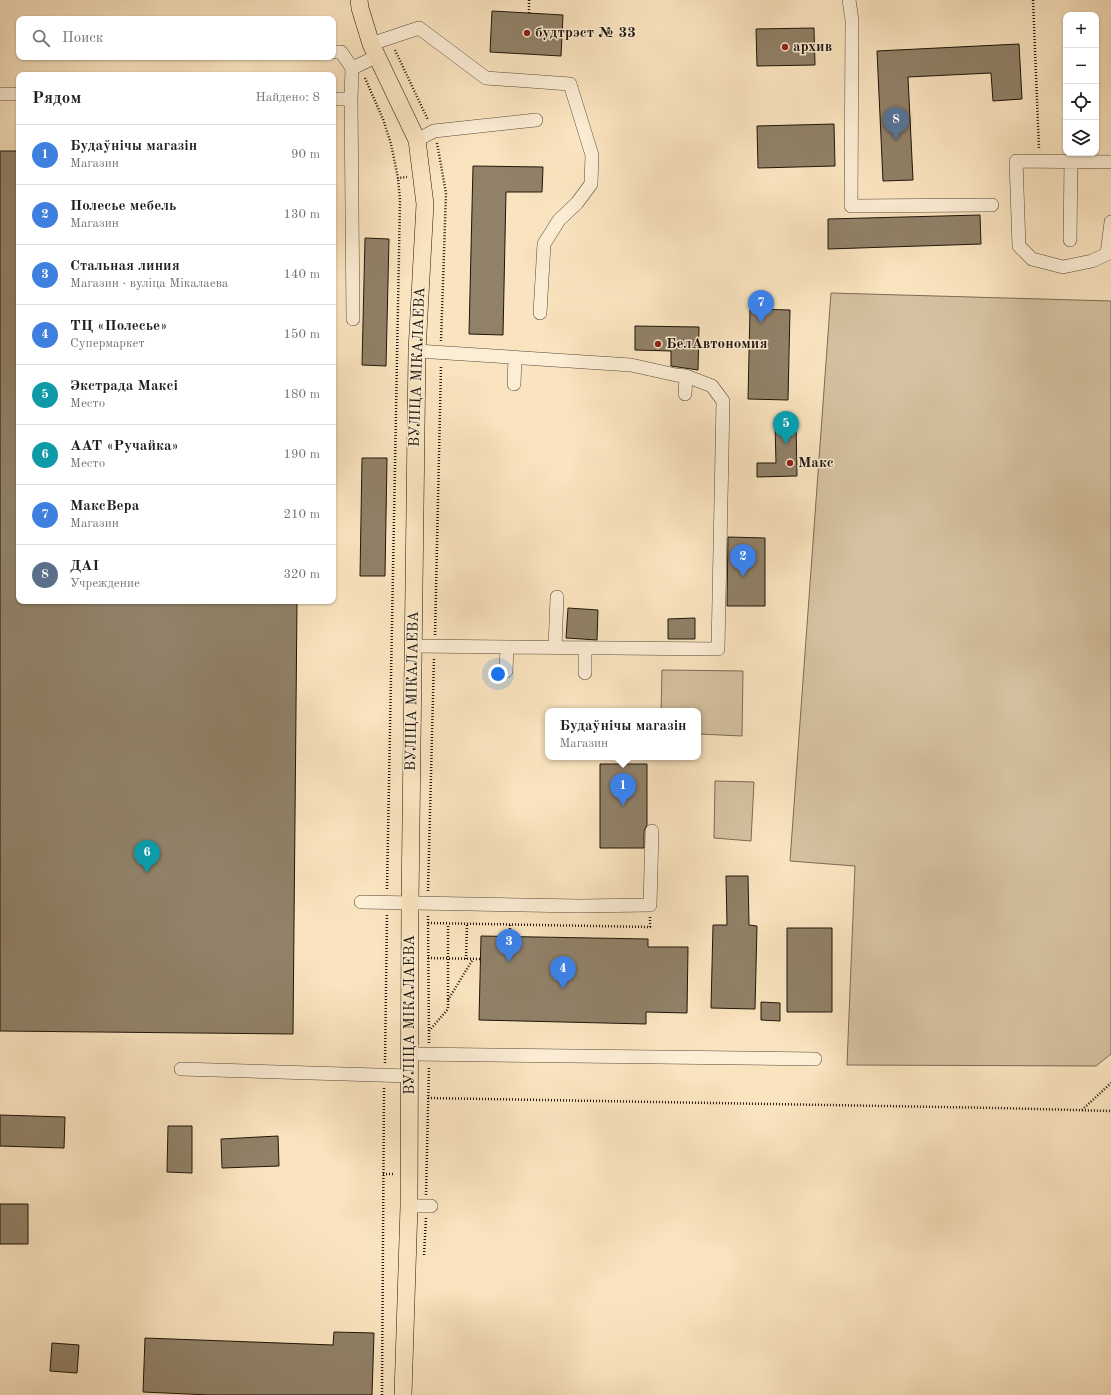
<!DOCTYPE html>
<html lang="ru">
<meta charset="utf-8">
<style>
:root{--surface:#fff;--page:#f6f6f6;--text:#202124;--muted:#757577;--line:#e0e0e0;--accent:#1a73e8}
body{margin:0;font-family:"Old Standard TT",serif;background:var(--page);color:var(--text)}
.controls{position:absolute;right:12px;top:12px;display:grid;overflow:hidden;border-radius:8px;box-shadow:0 1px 3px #0004}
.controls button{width:36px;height:36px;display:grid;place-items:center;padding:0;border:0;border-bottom:1px solid var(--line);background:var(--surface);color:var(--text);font:20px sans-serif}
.you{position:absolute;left:498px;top:674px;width:14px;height:14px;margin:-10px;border:3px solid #fff;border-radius:50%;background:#1a73e8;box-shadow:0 0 0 6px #1a73e833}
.badge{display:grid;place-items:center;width:26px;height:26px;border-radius:50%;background:var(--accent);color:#fff;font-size:13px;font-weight:700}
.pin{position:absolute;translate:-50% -33px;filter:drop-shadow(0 1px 2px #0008)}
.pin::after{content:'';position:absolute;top:21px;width:14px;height:12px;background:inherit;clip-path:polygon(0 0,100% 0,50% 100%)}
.popup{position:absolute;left:545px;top:708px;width:156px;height:52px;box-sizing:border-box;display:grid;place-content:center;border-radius:8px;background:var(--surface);filter:drop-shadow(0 1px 3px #0005);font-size:13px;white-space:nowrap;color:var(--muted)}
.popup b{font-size:15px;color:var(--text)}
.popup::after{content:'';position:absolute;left:50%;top:100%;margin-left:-8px;border:8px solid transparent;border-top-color:var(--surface)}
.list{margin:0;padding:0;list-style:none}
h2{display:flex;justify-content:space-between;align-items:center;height:52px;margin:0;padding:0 16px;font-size:17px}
h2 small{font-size:13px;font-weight:400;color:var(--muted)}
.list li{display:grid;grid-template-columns:26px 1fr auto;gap:12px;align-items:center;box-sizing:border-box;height:60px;padding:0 16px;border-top:1px solid var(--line)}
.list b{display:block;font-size:15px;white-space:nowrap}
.list p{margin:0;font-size:13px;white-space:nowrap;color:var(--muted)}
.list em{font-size:13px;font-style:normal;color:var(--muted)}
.icon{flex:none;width:22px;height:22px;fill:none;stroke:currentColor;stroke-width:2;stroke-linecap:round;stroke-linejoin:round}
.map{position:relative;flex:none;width:1111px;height:1395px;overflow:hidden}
.search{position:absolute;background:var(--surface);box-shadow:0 1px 3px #0004;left:16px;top:16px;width:320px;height:44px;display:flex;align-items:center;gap:10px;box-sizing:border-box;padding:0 14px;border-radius:8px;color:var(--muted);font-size:15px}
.panel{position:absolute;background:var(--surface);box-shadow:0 1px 3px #0004;left:16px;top:72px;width:320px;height:532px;border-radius:8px}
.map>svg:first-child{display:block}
.green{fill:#d5c1a0;stroke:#7a6c55}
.building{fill:#918168;stroke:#1f160a}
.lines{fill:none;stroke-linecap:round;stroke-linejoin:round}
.minor-casing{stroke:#564a37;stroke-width:14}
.major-casing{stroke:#1f160a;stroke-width:18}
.path{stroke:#1f160a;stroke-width:2.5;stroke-dasharray:1 2;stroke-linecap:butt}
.minor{stroke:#fcedd5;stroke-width:13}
.major{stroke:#fae4bf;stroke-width:17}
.poi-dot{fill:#8f2418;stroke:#fcedd5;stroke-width:1.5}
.labels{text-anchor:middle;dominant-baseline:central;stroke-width:3;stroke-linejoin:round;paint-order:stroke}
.poi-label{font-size:15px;font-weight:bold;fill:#1f160a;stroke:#fcedd5;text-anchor:start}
.street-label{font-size:15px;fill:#1f160a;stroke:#fcedd5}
</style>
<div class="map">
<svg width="1111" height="1395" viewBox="0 0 1111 1395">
<rect width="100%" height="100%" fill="#fae4bf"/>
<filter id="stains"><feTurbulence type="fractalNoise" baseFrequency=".005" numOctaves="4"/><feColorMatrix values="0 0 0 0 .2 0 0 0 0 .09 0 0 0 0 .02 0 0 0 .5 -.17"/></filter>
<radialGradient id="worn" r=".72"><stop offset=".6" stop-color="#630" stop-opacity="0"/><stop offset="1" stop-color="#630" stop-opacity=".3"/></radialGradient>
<path class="green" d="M831,293L1111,301V1054L1096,1066L847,1065L855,866L790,861Z
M662,670L743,671L742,736L698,734V711H661Z
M715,781L754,782L751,841L714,838Z"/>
<path class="building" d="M492,11L563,15L561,56L490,52Z
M814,28L815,65L757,66L756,29Z
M1019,44L1022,99L993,101L991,73L908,77L913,180L883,181L877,51Z
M834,124L835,166L758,168L757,126Z
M0,151H19V601H297L293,1034L0,1031Z
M473,166L543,167L542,192H506L503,335L469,334Z
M980,215L981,244L828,249V219Z
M365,238L389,239L386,366L362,365Z
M750,309L790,310L788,400L748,399Z
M635,326L699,327L698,370L671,366V351L635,350Z
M796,424L797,476L757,477V463H776L775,425Z
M362,458H387L385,576H360Z
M728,537L765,538V606H727Z
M568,608L598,610L597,640L566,638Z
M695,618V639H668V619Z
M600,764H647V825L644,831V848H600Z
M726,876H748L749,925L757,926L755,1009L711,1008L713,925H727Z
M787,928H832V1012H787Z
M481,936L648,939V947H688L687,1013L646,1012V1024L479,1020Z
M761,1002L780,1003V1021L761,1020Z
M0,1115L65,1117L64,1148L0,1146Z
M168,1126H192V1173L167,1172Z
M278,1136L279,1166L222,1168L221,1139Z
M0,1204H28V1244H0Z
M334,1332L374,1333L372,1395H210L143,1392L145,1338L333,1345Z
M52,1343L79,1345L77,1373L50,1371Z"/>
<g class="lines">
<g class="minor-casing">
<path id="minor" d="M849,0L852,20L851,206L992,205
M371,44L419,28L486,78L570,84L592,155L591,184L577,203L559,220L544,244L540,313
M333,52H341L352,68L351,99H333
M352,68L361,64L377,56
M0,94H19
M351,99L353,319
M417,140L434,131L536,120
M1111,162L1016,161L1019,246L1032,259L1063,267L1092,261L1107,254L1111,222
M1070,240L1071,162
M514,384L515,357
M685,394L686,376
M413,646L718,649L723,401L712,386L686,376L676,375L631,365L417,351
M555,647L557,597
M506,671L507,647
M585,673V648
M361,902L580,906L650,905L652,831
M410,1054L815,1059
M181,1069L410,1076
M409,1206H431"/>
</g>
<g class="major-casing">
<path id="major" d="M359,0L360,8L371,44L417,140L425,204L417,351L410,902L409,1206L403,1395"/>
</g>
<path class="path" d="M1033,0L1039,149
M529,13V0
M395,50L428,120
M365,78L383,119L391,144L398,178L407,177
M437,143L446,193L441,341
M435,635L441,366
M387,889L400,200L398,178
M428,891L434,658
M428,916L429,1043
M428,923L650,927V917
M510,925V936
M428,958L481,959
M466,959L467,924
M448,1000L473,959
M429,1031L448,1009V924
M385,1063L387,914
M428,1098L998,1108L1111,1111
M1082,1110L1111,1083
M383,1174H394
M426,1195L429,1066
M424,1255L426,1218
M382,1395L384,1088"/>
<use href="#minor" class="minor"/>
<use href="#major" class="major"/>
</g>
<g class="poi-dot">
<circle cx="527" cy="33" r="4"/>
<circle cx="785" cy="47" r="4"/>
<circle cx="658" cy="344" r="4"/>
<circle cx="790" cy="463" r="4"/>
</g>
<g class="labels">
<g class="poi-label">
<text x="535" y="33">будтрэст № 33</text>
<text x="793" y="47">архив</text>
<text x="666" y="344">БелАвтономия</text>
<text x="798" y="463">Макс</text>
</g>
<g class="street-label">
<text transform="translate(418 367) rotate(-88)">ВУЛІЦА МІКАЛАЕВА</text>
<text transform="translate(413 691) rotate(-89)">ВУЛІЦА МІКАЛАЕВА</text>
<text transform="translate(410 1015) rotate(-90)">ВУЛІЦА МІКАЛАЕВА</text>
</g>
</g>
<rect width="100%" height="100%" filter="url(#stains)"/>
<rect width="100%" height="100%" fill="url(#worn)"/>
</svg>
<div class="controls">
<button>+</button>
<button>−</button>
<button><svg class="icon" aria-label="locate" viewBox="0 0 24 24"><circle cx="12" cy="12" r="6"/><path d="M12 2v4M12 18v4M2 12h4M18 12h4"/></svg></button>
<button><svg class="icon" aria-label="layers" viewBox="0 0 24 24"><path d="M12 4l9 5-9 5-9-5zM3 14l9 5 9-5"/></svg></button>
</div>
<div class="you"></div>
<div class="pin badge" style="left:623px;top:806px;background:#3f7fe0">1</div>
<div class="popup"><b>Будаўнічы магазін</b>Магазин</div>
<div class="pin badge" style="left:743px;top:577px;background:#3f7fe0">2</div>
<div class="pin badge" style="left:509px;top:962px;background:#3f7fe0">3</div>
<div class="pin badge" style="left:563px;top:989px;background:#3f7fe0">4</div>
<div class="pin badge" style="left:786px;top:444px;background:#0f9aa8">5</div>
<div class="pin badge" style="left:147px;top:873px;background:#0f9aa8">6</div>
<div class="pin badge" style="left:761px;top:323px;background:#3f7fe0">7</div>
<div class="pin badge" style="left:896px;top:140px;background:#5c6f8a">8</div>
<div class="search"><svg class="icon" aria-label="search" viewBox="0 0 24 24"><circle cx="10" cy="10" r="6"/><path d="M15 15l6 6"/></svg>Поиск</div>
<section class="panel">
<h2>Рядом<small>Найдено: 8</small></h2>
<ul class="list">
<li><span class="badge" style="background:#3f7fe0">1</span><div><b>Будаўнічы магазін</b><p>Магазин</p></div><em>90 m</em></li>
<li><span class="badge" style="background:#3f7fe0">2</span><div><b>Полесье мебель</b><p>Магазин</p></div><em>130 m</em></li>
<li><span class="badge" style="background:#3f7fe0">3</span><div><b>Стальная линия</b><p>Магазин · вуліца Мікалаева</p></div><em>140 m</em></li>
<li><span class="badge" style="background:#3f7fe0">4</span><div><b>ТЦ «Полесье»</b><p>Супермаркет</p></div><em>150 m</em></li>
<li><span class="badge" style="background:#0f9aa8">5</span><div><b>Экстрада Максі</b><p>Место</p></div><em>180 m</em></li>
<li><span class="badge" style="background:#0f9aa8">6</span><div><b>ААТ «Ручайка»</b><p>Место</p></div><em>190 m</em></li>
<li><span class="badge" style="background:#3f7fe0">7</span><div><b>МаксBepa</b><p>Магазин</p></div><em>210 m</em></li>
<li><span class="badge" style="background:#5c6f8a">8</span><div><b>ДАІ</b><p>Учреждение</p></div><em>320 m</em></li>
</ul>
</section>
</div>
